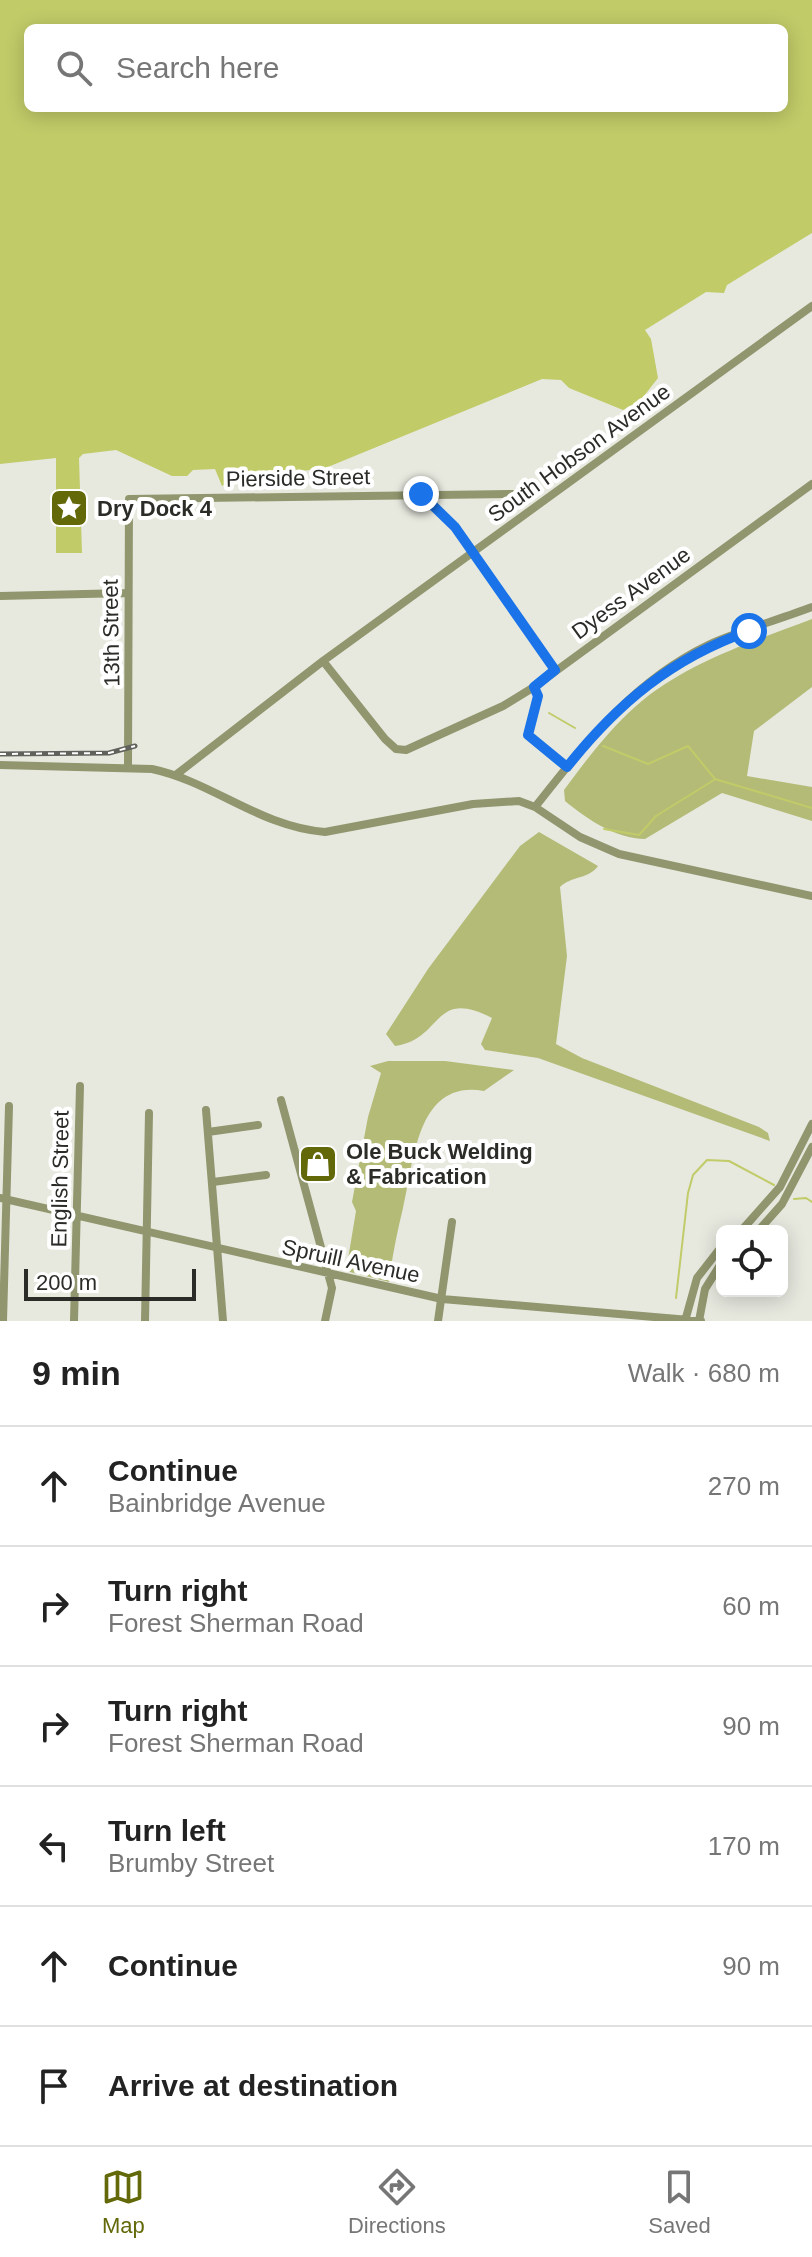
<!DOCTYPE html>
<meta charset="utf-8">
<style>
:root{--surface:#fff;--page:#f2f2f2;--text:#222;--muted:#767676;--line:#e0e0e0;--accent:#636809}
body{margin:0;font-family:Helvetica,sans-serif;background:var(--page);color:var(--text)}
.controls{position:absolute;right:24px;bottom:24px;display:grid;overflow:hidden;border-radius:12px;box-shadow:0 4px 20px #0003}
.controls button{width:72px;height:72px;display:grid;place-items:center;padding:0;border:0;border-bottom:2px solid var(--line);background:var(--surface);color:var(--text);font:40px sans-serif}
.scale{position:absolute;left:24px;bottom:20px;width:172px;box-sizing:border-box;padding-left:8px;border:4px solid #2b2b28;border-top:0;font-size:22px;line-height:28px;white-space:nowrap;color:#2b2b28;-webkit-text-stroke:6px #fff;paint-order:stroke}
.stop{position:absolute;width:24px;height:24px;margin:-18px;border:6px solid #1a73e8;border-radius:50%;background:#fff}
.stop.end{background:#1a73e8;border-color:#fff;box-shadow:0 2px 8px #0008}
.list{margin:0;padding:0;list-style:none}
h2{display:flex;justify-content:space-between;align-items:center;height:104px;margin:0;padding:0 32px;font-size:34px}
h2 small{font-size:26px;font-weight:400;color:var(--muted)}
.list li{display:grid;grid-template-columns:52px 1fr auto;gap:24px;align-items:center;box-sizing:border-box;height:120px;padding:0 32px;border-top:2px solid var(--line)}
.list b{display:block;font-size:30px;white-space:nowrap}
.list p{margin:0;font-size:26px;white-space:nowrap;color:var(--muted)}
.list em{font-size:26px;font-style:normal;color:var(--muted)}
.icon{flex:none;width:44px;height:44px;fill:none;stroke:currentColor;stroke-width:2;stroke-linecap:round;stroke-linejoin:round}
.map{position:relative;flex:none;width:812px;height:1321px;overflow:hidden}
.search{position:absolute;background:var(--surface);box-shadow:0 4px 20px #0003;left:24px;right:24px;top:24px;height:88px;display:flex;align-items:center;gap:20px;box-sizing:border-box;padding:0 28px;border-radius:12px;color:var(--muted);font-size:30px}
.sheet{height:824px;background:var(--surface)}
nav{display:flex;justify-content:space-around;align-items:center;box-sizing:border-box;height:112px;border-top:2px solid var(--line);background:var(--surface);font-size:22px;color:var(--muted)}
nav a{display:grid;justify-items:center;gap:4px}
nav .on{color:var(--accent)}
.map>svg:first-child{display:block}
.green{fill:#b4bb77}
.water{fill:#c1cb68;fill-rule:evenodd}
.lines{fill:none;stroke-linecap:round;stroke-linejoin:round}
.stream{stroke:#c1cb68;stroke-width:2}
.minor{stroke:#91966e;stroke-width:8}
.rail-casing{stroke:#62625d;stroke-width:5}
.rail{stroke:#fff;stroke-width:2;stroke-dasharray:6;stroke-linecap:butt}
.route{stroke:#1a73e8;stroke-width:10}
.labels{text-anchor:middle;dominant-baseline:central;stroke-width:8;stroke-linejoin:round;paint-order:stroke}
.street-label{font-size:22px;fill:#2b2b28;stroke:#fff}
.poi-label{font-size:22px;font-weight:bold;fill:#2b2b28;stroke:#fff;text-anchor:start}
</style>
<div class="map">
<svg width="812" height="1321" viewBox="0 0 812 1321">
<rect width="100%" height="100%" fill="#e7e9df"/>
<path class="green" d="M812,619V687L754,731L747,776L812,787V821L722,793L645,839C616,839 587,819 565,801L564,790C586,760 609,730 636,706C685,663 752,642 812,619Z
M539,832L598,866C589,879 571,876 560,887L567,956L556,1044L582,1058L759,1127L768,1133L770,1141L538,1058L485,1050L481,1044L492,1018C432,987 444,1039 395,1046L386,1034L428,969L520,846Z
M388,1061H445L514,1070L484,1091C416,1079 414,1163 403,1208C397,1233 392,1257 389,1282L346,1271L356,1211L352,1202L368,1117L381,1073L370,1066Z"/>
<path class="water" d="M0,0H812V233L727,285L724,293L706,292L645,330L651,339L658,378L640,401L623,410L569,388L561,380L542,379L323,469L286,472L285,480H246L237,477L222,486L215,469L193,470L187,476H172L116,450L83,454L79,458L82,553H56V458L0,464ZM28,28H784V108H28Z"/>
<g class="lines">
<path class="stream" d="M549,713L575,728
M603,746L648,764L688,746L715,779L812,808
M604,829L639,835L656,816L714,780
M794,1199L806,1198L812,1202
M676,1298L688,1193L693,1175L707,1160L729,1161L774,1185"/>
<path class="minor" d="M422,494L455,527L555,670
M0,596L127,593
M323,661L385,739L396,749L406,750L503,706L534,687L812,484
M534,687L538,696L528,735L567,767
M0,765L152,769C213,782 260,827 325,832L473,804L519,801L535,807L580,837L619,854L812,896
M128,766L129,499L514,494
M177,774L323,661L812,306
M535,807C586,743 633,681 708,645C741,630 778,620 812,607
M281,1100L332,1288L325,1321
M206,1110L223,1321
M208,1132L258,1125
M213,1182L266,1175
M0,1198L442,1299L701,1321
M741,1231L780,1187L812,1124
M758,1231L782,1204L812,1147
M3,1321L9,1106
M74,1321L80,1086
M145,1321L149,1113
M438,1321L452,1222
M685,1321L697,1278L722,1246
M699,1321L705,1289L722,1262"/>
<g class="rail-casing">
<path id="rail" d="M0,754L109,753L135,746"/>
</g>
<use href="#rail" class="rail"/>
</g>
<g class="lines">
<path class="route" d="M421,494L455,527L555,670L534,687L538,696L528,735L567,767C618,703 672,658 749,631"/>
</g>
<defs>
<g id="sight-square" transform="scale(2)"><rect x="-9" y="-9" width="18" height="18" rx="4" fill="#636809" stroke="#fff"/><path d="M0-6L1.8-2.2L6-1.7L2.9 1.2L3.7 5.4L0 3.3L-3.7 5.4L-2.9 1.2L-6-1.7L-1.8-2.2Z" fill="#fff"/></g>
<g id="shop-square" transform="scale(2)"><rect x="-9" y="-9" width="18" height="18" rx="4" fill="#636809" stroke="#fff"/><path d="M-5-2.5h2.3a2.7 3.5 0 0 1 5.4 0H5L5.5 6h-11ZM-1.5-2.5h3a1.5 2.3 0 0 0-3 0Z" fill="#fff"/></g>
</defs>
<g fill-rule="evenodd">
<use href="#sight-square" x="69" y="508"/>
<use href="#shop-square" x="318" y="1164"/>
</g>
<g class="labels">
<g class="street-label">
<text transform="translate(579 453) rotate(-36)">South Hobson Avenue</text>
<text transform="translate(298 478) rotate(-1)">Pierside Street</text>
<text transform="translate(631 593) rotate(-36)">Dyess Avenue</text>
<text transform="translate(111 633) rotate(-91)">13th Street</text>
<text transform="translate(60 1179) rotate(-89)">English Street</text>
<text transform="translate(351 1261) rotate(12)">Spruill Avenue</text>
</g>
<g class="poi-label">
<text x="97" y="508">Dry Dock 4</text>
<text x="346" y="1151">Ole Buck Welding<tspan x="346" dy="25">&amp; Fabrication</tspan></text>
</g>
</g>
</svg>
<div class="controls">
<button><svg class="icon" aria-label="locate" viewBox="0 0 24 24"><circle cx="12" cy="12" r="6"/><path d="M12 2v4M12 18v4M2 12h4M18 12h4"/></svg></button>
</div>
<div class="scale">200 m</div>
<div class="stop" style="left:749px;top:631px"></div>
<div class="stop end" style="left:421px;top:494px"></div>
<div class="search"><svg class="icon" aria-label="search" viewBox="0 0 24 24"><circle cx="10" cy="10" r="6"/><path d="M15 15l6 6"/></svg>Search here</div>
</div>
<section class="sheet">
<h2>9 min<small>Walk · 680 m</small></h2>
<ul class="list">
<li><svg class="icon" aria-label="ahead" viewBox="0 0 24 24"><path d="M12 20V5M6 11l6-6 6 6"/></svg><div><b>Continue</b><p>Bainbridge Avenue</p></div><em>270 m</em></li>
<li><svg class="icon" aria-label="right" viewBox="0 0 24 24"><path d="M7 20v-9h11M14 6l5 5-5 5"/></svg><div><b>Turn right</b><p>Forest Sherman Road</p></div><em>60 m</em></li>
<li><svg class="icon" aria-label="right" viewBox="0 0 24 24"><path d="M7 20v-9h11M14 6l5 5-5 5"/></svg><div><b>Turn right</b><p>Forest Sherman Road</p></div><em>90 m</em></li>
<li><svg class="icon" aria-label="left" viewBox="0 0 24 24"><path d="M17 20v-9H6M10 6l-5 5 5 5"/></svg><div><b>Turn left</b><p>Brumby Street</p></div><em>170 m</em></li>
<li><svg class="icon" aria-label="ahead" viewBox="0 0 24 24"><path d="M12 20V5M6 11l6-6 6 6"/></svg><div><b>Continue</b></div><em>90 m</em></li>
<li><svg class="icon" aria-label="arrive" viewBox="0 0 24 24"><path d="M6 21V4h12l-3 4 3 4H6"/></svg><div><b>Arrive at destination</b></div></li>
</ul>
</section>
<nav>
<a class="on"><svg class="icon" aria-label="map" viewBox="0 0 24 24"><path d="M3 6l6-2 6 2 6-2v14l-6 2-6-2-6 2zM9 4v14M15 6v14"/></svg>Map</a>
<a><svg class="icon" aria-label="directions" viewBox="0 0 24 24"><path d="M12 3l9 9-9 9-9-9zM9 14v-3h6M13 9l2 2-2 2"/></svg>Directions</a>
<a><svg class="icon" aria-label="saved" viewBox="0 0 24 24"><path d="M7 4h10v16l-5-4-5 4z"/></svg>Saved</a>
</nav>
